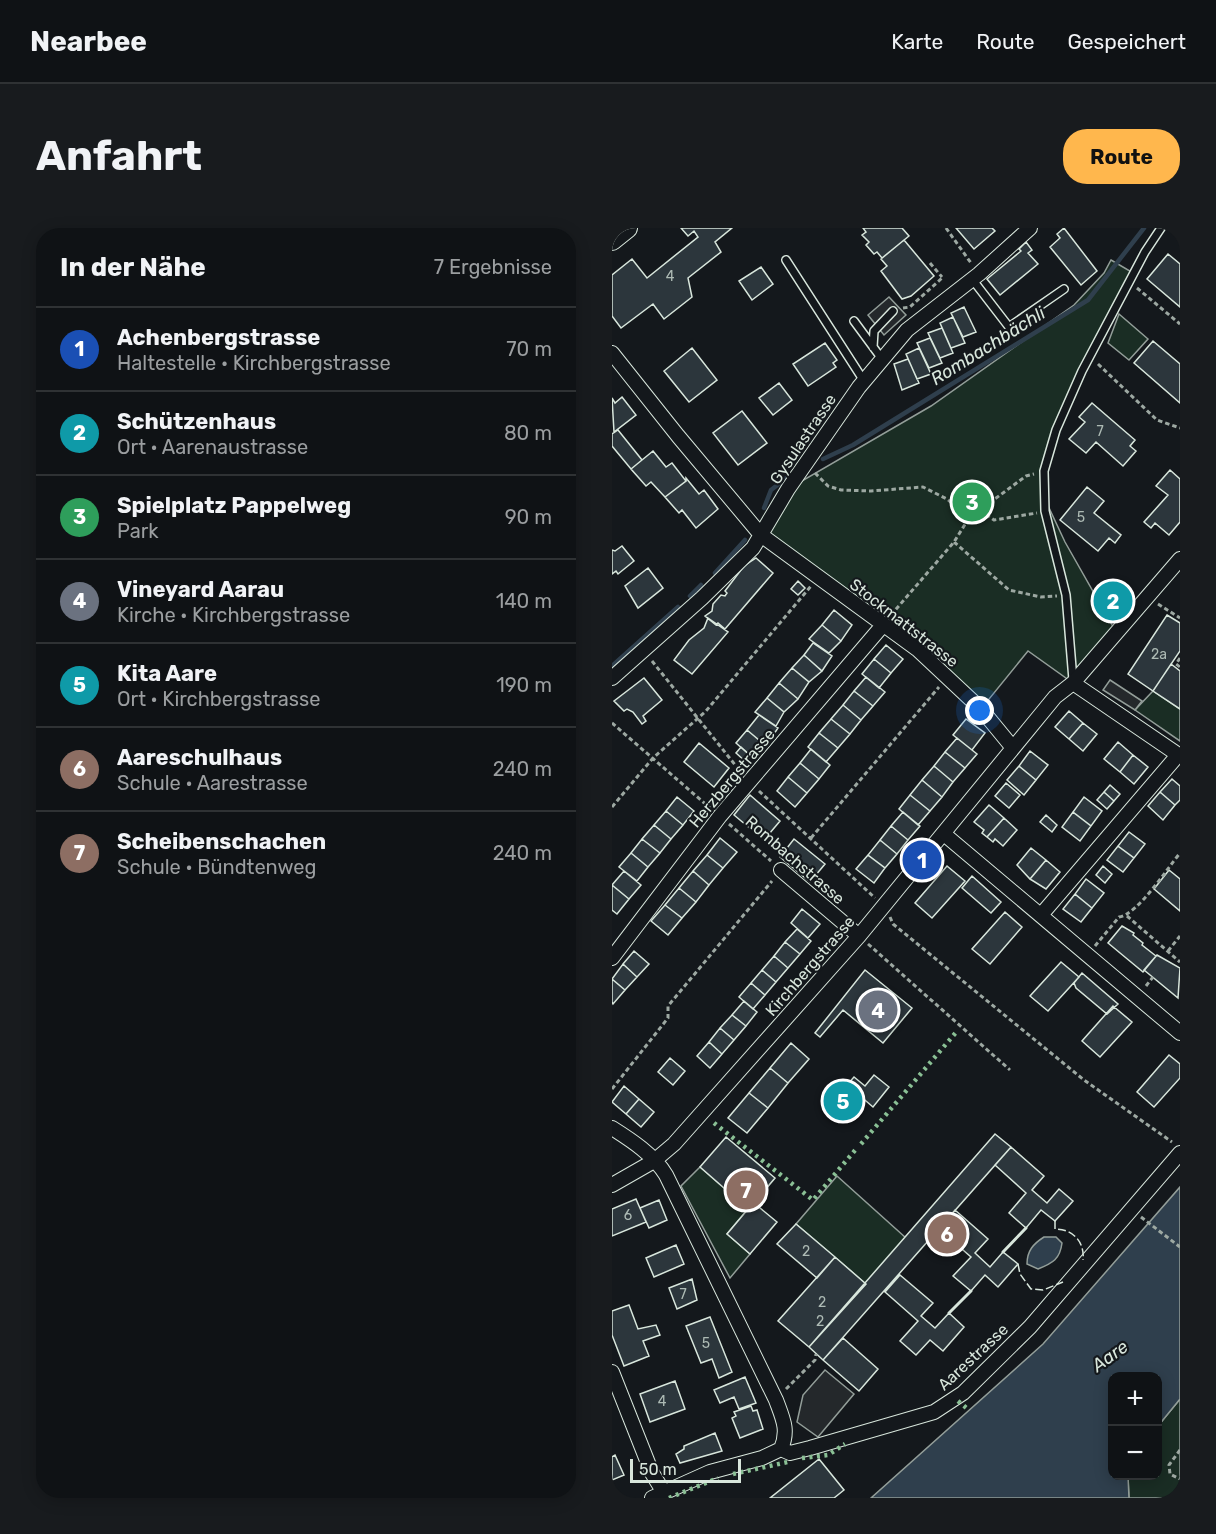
<!DOCTYPE html>
<html lang="de">
<meta charset="utf-8">
<style>
:root{--surface:#0f1215;--page:#181b1e;--text:#f1f3f6;--muted:#9b9ea0;--line:#2f3234;--accent:#ffb74d}
body{margin:0;font-family:Rubik,sans-serif;background:var(--page);color:var(--text)}
.controls{position:absolute;right:18px;bottom:18px;display:grid;overflow:hidden;border-radius:12px;box-shadow:0 3px 15px #0003}
.controls button{width:54px;height:54px;display:grid;place-items:center;padding:0;border:0;border-bottom:2px solid var(--line);background:var(--surface);color:var(--text);font:30px sans-serif}
.scale{position:absolute;left:18px;bottom:15px;width:111px;box-sizing:border-box;padding-left:6px;border:3px solid #d8e6dc;border-top:0;font-size:16px;line-height:21px;white-space:nowrap;color:#d8e6dc;-webkit-text-stroke:4px #14181c;paint-order:stroke}
.you{position:absolute;left:368px;top:483px;width:21px;height:21px;margin:-15px;border:4px solid #fff;border-radius:50%;background:#1a73e8;box-shadow:0 0 0 9px #1a73e833}
.badge{display:grid;place-items:center;width:39px;height:39px;border-radius:50%;background:var(--accent);color:#fff;font-size:20px;font-weight:700}
.pin{position:absolute;translate:-50% -50%;border:3px solid #fff;box-shadow:0 2px 6px #0006}
.list{margin:0;padding:0;list-style:none}
h2{display:flex;justify-content:space-between;align-items:center;height:78px;margin:0;padding:0 24px;font-size:26px}
h2 small{font-size:20px;font-weight:400;color:var(--muted)}
.list li{display:grid;grid-template-columns:39px 1fr auto;gap:18px;align-items:center;box-sizing:border-box;height:84px;padding:0 24px;border-top:2px solid var(--line)}
.list b{display:block;font-size:22px;white-space:nowrap}
.list p{margin:0;font-size:20px;white-space:nowrap;color:var(--muted)}
.list em{font-size:20px;font-style:normal;color:var(--muted)}
.map{position:relative;flex:none;width:568px;height:1270px;overflow:hidden;border-radius:24px}
header{display:flex;align-items:center;gap:36px;box-sizing:border-box;height:84px;padding:0 30px;background:var(--surface);border-bottom:2px solid var(--line)}
header strong{font-size:28px}
nav{display:flex;gap:33px;margin-inline-start:auto;font-size:21px}
.intro{display:flex;align-items:center;justify-content:space-between;box-sizing:border-box;height:144px;padding:0 36px}
h1{margin:0;font-size:42px}
.button{padding:15px 27px;border-radius:24px;background:var(--accent);color:#111;font-size:21px;font-weight:700}
main{display:flex;gap:36px;padding:0 36px}
aside{flex:1;background:var(--surface);border-radius:24px;box-shadow:0 3px 15px #0003}
.map>svg:first-child{display:block}
.green{fill:#1a2d24;stroke:#939e99;stroke-width:1.5}
.parking{fill:#24282b;stroke:#939e99;stroke-width:1.5}
.water{fill:#2f3f4d;stroke:#939e99;stroke-width:1.5}
.lines{fill:none;stroke-linecap:round;stroke-linejoin:round}
.stream{stroke:#2f3f4d;stroke-width:4.5}
.building{fill:#2c363c;stroke:#d8e6dc;stroke-width:1.5}
.service-casing{stroke:#d8e6dc;stroke-width:10}
.minor-casing{stroke:#d8e6dc;stroke-width:16}
.secondary-casing{stroke:#d8e6dc;stroke-width:22}
.path{stroke:#9da8a2;stroke-width:3;stroke-dasharray:4.5 3;stroke-linecap:butt}
.service{stroke:#14181c;stroke-width:7}
.minor{stroke:#14181c;stroke-width:14}
.secondary{stroke:#14181c;stroke-width:20}
.hedge{stroke:#8ac095;stroke-width:4.5;stroke-dasharray:3 4.5;stroke-linecap:butt}
.fence{stroke:#d8e6dc;stroke-width:1.5;stroke-dasharray:8 3;stroke-linecap:butt}
.wall{stroke:#d8e6dc;stroke-width:3}
.labels{text-anchor:middle;dominant-baseline:central;stroke-width:4.5;stroke-linejoin:round;paint-order:stroke}
.number-label{font-size:14px;fill:#adbab4}
.street-label{font-size:16px;fill:#d8e6dc;stroke:#14181c}
.water-label{font-size:18px;font-style:italic;fill:#d8e6dc;stroke:#14181c}
</style>
<header>
<strong>Nearbee</strong>
<nav><a>Karte</a><a>Route</a><a>Gespeichert</a></nav>
</header>
<div class="intro"><h1>Anfahrt</h1><a class="button">Route</a></div>
<main>
<aside>
<h2>In der Nähe<small>7 Ergebnisse</small></h2>
<ul class="list">
<li><span class="badge" style="background:#1a4fb4">1</span><div><b>Achenbergstrasse</b><p>Haltestelle · Kirchbergstrasse</p></div><em>70 m</em></li>
<li><span class="badge" style="background:#0f9aa8">2</span><div><b>Schützenhaus</b><p>Ort · Aarenaustrasse</p></div><em>80 m</em></li>
<li><span class="badge" style="background:#2e9e5b">3</span><div><b>Spielplatz Pappelweg</b><p>Park</p></div><em>90 m</em></li>
<li><span class="badge" style="background:#6b7280">4</span><div><b>Vineyard Aarau</b><p>Kirche · Kirchbergstrasse</p></div><em>140 m</em></li>
<li><span class="badge" style="background:#0f9aa8">5</span><div><b>Kita Aare</b><p>Ort · Kirchbergstrasse</p></div><em>190 m</em></li>
<li><span class="badge" style="background:#8d6e63">6</span><div><b>Aareschulhaus</b><p>Schule · Aarestrasse</p></div><em>240 m</em></li>
<li><span class="badge" style="background:#8d6e63">7</span><div><b>Scheibenschachen</b><p>Schule · Bündtenweg</p></div><em>240 m</em></li>
</ul>
</aside>
<div class="map">
<svg width="568" height="1270" viewBox="0 0 568 1270">
<rect width="100%" height="100%" fill="#14181c"/>
<path class="green" d="M499,32L523,46L470,143L444,202L430,255L431,267L453,314L504,404L461,455L416,423L369,481L336,449L149,307L176,261L319,178L462,77L492,45Z
M507,86L536,111L517,132L496,115Z
M541,463L568,481V513L523,482Z
M88,939L136,981L115,1006L138,1026L118,1050L69,958Z
M225,948L294,1010L254,1056L184,996Z
M568,1171V1270H517L516,1248H546V1198Z"/>
<path class="parking" d="M277,69L294,87L272,107L256,87Z
M498,452L530,473L523,482L491,462Z
M213,1142L242,1166L206,1209L185,1194L191,1167Z"/>
<path class="water" d="M568,959V1171L546,1198V1148H500V1248H516L517,1270H259L431,1116Z
M432,1009H444L450,1015C448,1031 441,1035 426,1041L415,1036C415,1023 421,1016 432,1009Z"/>
<g class="lines">
<path class="stream" d="M211,231L241,217L476,72L532,0
M152,280L159,262L177,248
M103,345L133,312
M78,368L89,357
M0,438L66,379"/>
</g>
<path class="building" d="M69,0H120L103,14L109,24L76,50L80,69L52,91L41,76L9,100L0,88V47L20,31L35,50L86,9L82,3L76,8Z
M251,0H290L297,8L270,30L265,24L262,26L254,17L257,14L250,7L254,4Z
M344,0H380L383,3L362,21Z
M452,0L485,43L469,57L438,19L448,10L445,6Z
M292,12L322,48L299,68L290,71L269,43L275,38L269,31Z
M414,14L420,22L416,25L426,36L388,67L375,51L409,23L407,21Z
M556,26L568,36V79L535,51Z
M149,39L161,56L140,72L127,53Z
M352,79L364,104L351,109L339,85Z
M341,89L353,115L339,120L328,95Z
M330,100L341,125L328,130L316,105Z
M318,110L330,135L317,140L305,115Z
M541,113L568,136V175L522,135Z
M213,115L225,132L221,135L224,139L196,158L181,136Z
M80,120L105,152L77,174L52,143Z
M307,120L319,146L305,151L294,126Z
M296,131L307,155L290,162L282,136Z
M167,155L180,172L161,187L147,170Z
M10,169L24,187L2,204L0,170L3,175Z
M480,175L523,212L518,218L524,223L511,238L484,214L474,225L457,211L473,194L467,189Z
M130,183L155,215L126,237L101,205Z
M6,202L30,232L19,241L0,218V206Z
M41,223L54,239L60,235L74,253L53,269L39,254L34,258L19,241Z
M558,242L568,251V294L557,307L543,295L539,300L532,294L556,267L544,258Z
M74,250L87,266L92,262L106,281L84,300L70,282L67,285L53,269L74,253Z
M475,259L492,273L482,285L509,307L503,315L497,310L486,323L448,292Z
M10,318L22,333L6,346L4,343L0,346V322L3,323Z
M144,330L161,345L113,401L106,395L104,397L93,388L100,383L101,376L109,367L113,368L115,365L113,363L132,338Z
M36,340L51,360L26,380L13,358Z
M186,353L193,360L186,367L179,361Z
M507,353L522,375L511,383L510,387H505L495,394L480,372Z
M222,382L240,397L229,413L210,397Z
M555,387L568,395V423L541,463L516,446Z
M96,390L116,404L80,446L62,432L77,412L92,400Z
M210,397L229,413L217,425L197,411Z
M201,415L220,428L210,443L192,427Z
M274,417L291,431L279,445L262,431Z
M192,427L210,443L197,454L180,440Z
M262,431L279,445L267,460L250,446Z
M559,436L568,443V481L541,463Z
M180,440L197,454L186,471L167,455Z
M254,449L273,464L261,478L242,463Z
M32,450L50,472L31,488L34,493L30,496L21,484L15,481L12,483L2,473Z
M167,455L186,471L172,484L155,470Z
M242,463L261,478L249,492L231,477Z
M155,470L172,484L164,498L143,484Z
M231,477L249,492L238,506L219,491Z
M457,483L471,495L457,511L443,499Z
M147,487L166,500L154,518L135,502Z
M219,491L238,506L226,520L207,505Z
M354,491L373,505L360,522L341,507Z
M471,495L485,506L471,523L457,511Z
M135,502L154,518L141,530L124,515Z
M207,505L226,520L214,534L196,519Z
M345,510L365,526L353,540L333,524Z
M506,514L521,527L508,544L492,531Z
M87,515L117,540L102,559L72,534Z
M129,519L139,528L134,534L124,525Z
M199,521L218,537L207,551L188,535Z
M418,523L436,537L424,552L407,538Z
M333,524L353,540L341,554L322,538Z
M521,527L536,539L522,556L508,544Z
M188,535L207,551L195,565L176,549Z
M322,538L341,554L330,569L310,552Z
M407,538L424,552L412,567L395,552Z
M176,549L195,565L183,579L165,563Z
M560,551L568,558V572L563,577L548,564Z
M310,552L330,569L318,583L298,567Z
M394,555L408,567L397,580L383,568Z
M498,557L508,566L502,573L492,564Z
M492,564L502,573L495,581L485,572Z
M548,564L563,577L551,592L536,578Z
M138,567L168,593L152,612L122,587Z
M298,567L318,583L306,597L287,581Z
M65,569L82,583L71,597L54,583Z
M472,569L490,583L479,598L461,584Z
M377,577L392,590L375,609L370,605L372,602L362,594Z
M54,583L71,597L59,611L42,597Z
M291,584L308,598L296,612L279,598Z
M461,584L479,598L468,613L450,599Z
M434,587L445,597L440,604L428,594Z
M392,590L405,602L391,618L383,611L381,614L375,609Z
M42,597L59,611L48,625L30,611Z
M279,598L296,612L285,626L268,612Z
M517,604L533,616L522,630L506,618Z
M108,610L125,624L111,640L95,627Z
M30,611L48,625L36,639L19,625Z
M182,611L213,636L198,654L168,629Z
M268,612L285,626L273,640L256,627Z
M506,618L522,630L511,644L495,632Z
M419,620L434,632L418,651L405,637Z
M19,625L36,639L25,653L7,639Z
M95,627L111,640L97,657L81,643Z
M256,627L273,640L262,655L244,641Z
M434,632L448,644L434,661L418,651Z
M335,638L353,653L320,690L303,675Z
M491,638L500,646L493,655L484,647Z
M557,642L568,651V683L542,661Z
M12,643L29,657L17,671L0,657Z
M81,643L97,657L84,674L67,660Z
M360,648L389,674L379,685L350,660Z
M474,651L492,665L480,680L463,666Z
M0,657L17,671L5,686L0,682Z
M67,660L84,674L70,690L53,677Z
M463,666L480,680L469,694L451,681Z
M53,677L70,690L56,707L39,693Z
M190,681L208,696L196,710L179,695Z
M393,684L410,699L378,736L360,721Z
M510,698L522,705L521,707L531,715L530,717L544,728L531,744L496,715Z
M185,701L199,713L188,726L173,714Z
M173,714L188,726L176,740L162,728Z
M22,723L37,736L25,749L11,736Z
M545,727L568,740L566,770L532,742Z
M162,728L176,740L164,754L150,742Z
M449,734L467,749L436,783L418,768Z
M11,736L25,749L13,762L0,751Z
M150,742L164,754L153,767L139,755Z
M253,742L300,780L271,815L231,782L208,809L203,805Z
M470,745L506,776L495,786L464,760L462,755Z
M0,751L13,762L1,776L0,774Z
M139,755L153,767L141,781L127,769Z
M132,773L145,784L134,798L120,787Z
M501,778L520,794L488,829L470,813Z
M120,787L134,798L122,812L108,800Z
M108,800L122,812L110,826L97,814Z
M97,814L110,826L98,840L85,828Z
M179,815L197,831L176,855L158,840Z
M557,827L568,836V850L542,879L525,864Z
M58,830L73,843L61,857L46,844Z
M158,840L176,855L156,880L137,865Z
M262,847L277,859L261,879L247,867L224,892L213,882L242,849L253,858Z
M12,858L27,871L14,886L0,874Z
M137,865L156,880L135,905L116,890Z
M27,871L42,884L29,899L14,886Z
M383,906L399,919L211,1132L197,1119Z
M114,909L163,950L142,975L165,994L138,1026L115,1006L136,981L88,939Z
M399,919L432,948L420,962L435,975L447,961L461,973L443,993L429,982L414,1000L397,985L414,965L383,937Z
M24,971L34,994L0,1008V981Z
M47,972L55,992L37,1000L28,980Z
M343,982L376,1011L363,1025L378,1039L391,1024L406,1036L386,1059L373,1047L359,1063L341,1048L359,1029L327,1001Z
M184,996L223,1029L205,1050L165,1016Z
M64,1017L72,1036L42,1049L34,1030Z
M223,1029L254,1056L197,1119L166,1093Z
M288,1047L321,1075L309,1088L323,1100L337,1085L352,1099L331,1123L318,1112L304,1127L288,1113L306,1093L273,1064Z
M80,1051L85,1072L65,1081L57,1060Z
M17,1077L26,1101L44,1097L48,1107L31,1113L37,1128L12,1138L0,1107V1083Z
M98,1089L120,1144L107,1150L100,1131L89,1135L74,1098Z
M231,1110L266,1141L247,1163L211,1132Z
M133,1149L144,1175L127,1181L122,1169L108,1175L102,1162Z
M63,1153L73,1181L38,1194L28,1166Z
M139,1178L141,1183L145,1182L151,1201L128,1210L120,1190L124,1188L122,1184Z
M103,1205L110,1223L68,1235L64,1226L72,1221V1218Z
M3,1227L12,1247L0,1252V1229Z
M207,1231L232,1262L222,1270H158Z"/>
<g class="lines">
<g class="service-casing">
<path id="service" d="M174,32L252,153
M360,51L397,99L452,61
M242,93L270,131
M261,119L262,103L281,83
M461,452L454,367L433,283L432,243L444,202L470,143L533,24L549,0"/>
</g>
<g class="minor-casing">
<path id="minor" d="M0,125L66,208L149,307L305,421L369,481L401,520
M0,450L90,370L141,320L176,261L247,159L295,102L367,46L418,0
M461,455L568,528
M332,606L568,805
M169,642L247,708
M429,687L566,527
M0,730L108,588L271,397
M0,900C19,912 42,927 54,947L164,1172C171,1191 177,1202 169,1221
M0,957L42,933L62,916L247,708L443,469L461,455L568,331
M0,1144L40,1245L51,1263
M40,1270L98,1244L150,1230L169,1221L178,1225L198,1220L322,1184L351,1165L418,1099L568,925"/>
</g>
<g class="secondary-casing">
<path id="secondary" d="M0,12L15,0"/>
</g>
<path class="path" d="M334,0L359,35
M561,0L568,8
M318,35L330,49
M525,60L568,96
M291,80L298,79L330,50
M486,136L545,192L568,200
M203,245L216,258L229,262L259,263L311,259L335,271L357,290
M368,282L382,292L425,285
M342,314L397,362L429,369L445,368
M546,376L568,390
M279,387L342,314L357,290L414,248L422,246
M568,430L564,436L568,439
M40,433L128,543
M0,495L98,580
M147,563L263,670
M0,579L41,530L94,483L199,358
M117,596L159,633
M199,610L327,459
M515,688L568,734
M278,689L281,696L472,852L560,914
M256,716L398,842
M483,718L507,689C525,687 555,641 568,625
M556,723L568,708
M534,758L541,749
M0,861L56,790V778L160,653
M529,989L568,1019
M174,1161L203,1132L204,1126
M568,1222L557,1237L558,1246L568,1251"/>
<use href="#service" class="service"/>
<use href="#minor" class="minor"/>
<use href="#secondary" class="secondary"/>
<path class="hedge" d="M102,895L201,972L245,920
M249,916L346,802
M346,1173L357,1182
M190,1230L216,1227L233,1216
M121,1246L176,1234
M57,1270L106,1250"/>
<path class="fence" d="M443,993V1001C461,1001 473,1014 471,1032
M406,1036L408,1046L419,1061L431,1062L451,1054"/>
<path class="wall" d="M391,1024L414,1000
M337,1085L359,1063"/>
</g>
<g class="labels">
<g class="number-label">
<text x="58" y="48">4</text>
<text x="488" y="203">7</text>
<text x="469" y="289">5</text>
<text x="547" y="426">2a</text>
<text x="16" y="987">6</text>
<text x="194" y="1023">2</text>
<text x="71" y="1066">7</text>
<text x="210" y="1074">2</text>
<text x="208" y="1093">2</text>
<text x="94" y="1115">5</text>
<text x="50" y="1173">4</text>
</g>
<g class="street-label">
<text transform="translate(191 211) rotate(-56)">Gysulastrasse</text>
<text transform="translate(292 395) rotate(38)">Stockmattstrasse</text>
<text transform="translate(120 550) rotate(-50)">Herzbergstrasse</text>
<text transform="translate(183 632) rotate(41)">Rombachstrasse</text>
<text transform="translate(198 738) rotate(-49)">Kirchbergstrasse</text>
<text transform="translate(361 1129) rotate(-43)">Aarestrasse</text>
</g>
<g class="water-label">
<text transform="translate(376 118) rotate(-32)">Rombachbächli</text>
<text transform="translate(498 1128) rotate(-36)">Aare</text>
</g>
</g>
</svg>
<div class="controls">
<button>+</button>
<button>−</button>
</div>
<div class="scale">50 m</div>
<div class="you"></div>
<div class="pin badge" style="left:310px;top:632px;background:#1a4fb4">1</div>
<div class="pin badge" style="left:501px;top:373px;background:#0f9aa8">2</div>
<div class="pin badge" style="left:360px;top:274px;background:#2e9e5b">3</div>
<div class="pin badge" style="left:266px;top:782px;background:#6b7280">4</div>
<div class="pin badge" style="left:231px;top:873px;background:#0f9aa8">5</div>
<div class="pin badge" style="left:335px;top:1006px;background:#8d6e63">6</div>
<div class="pin badge" style="left:134px;top:962px;background:#8d6e63">7</div>
</div>
</main>
